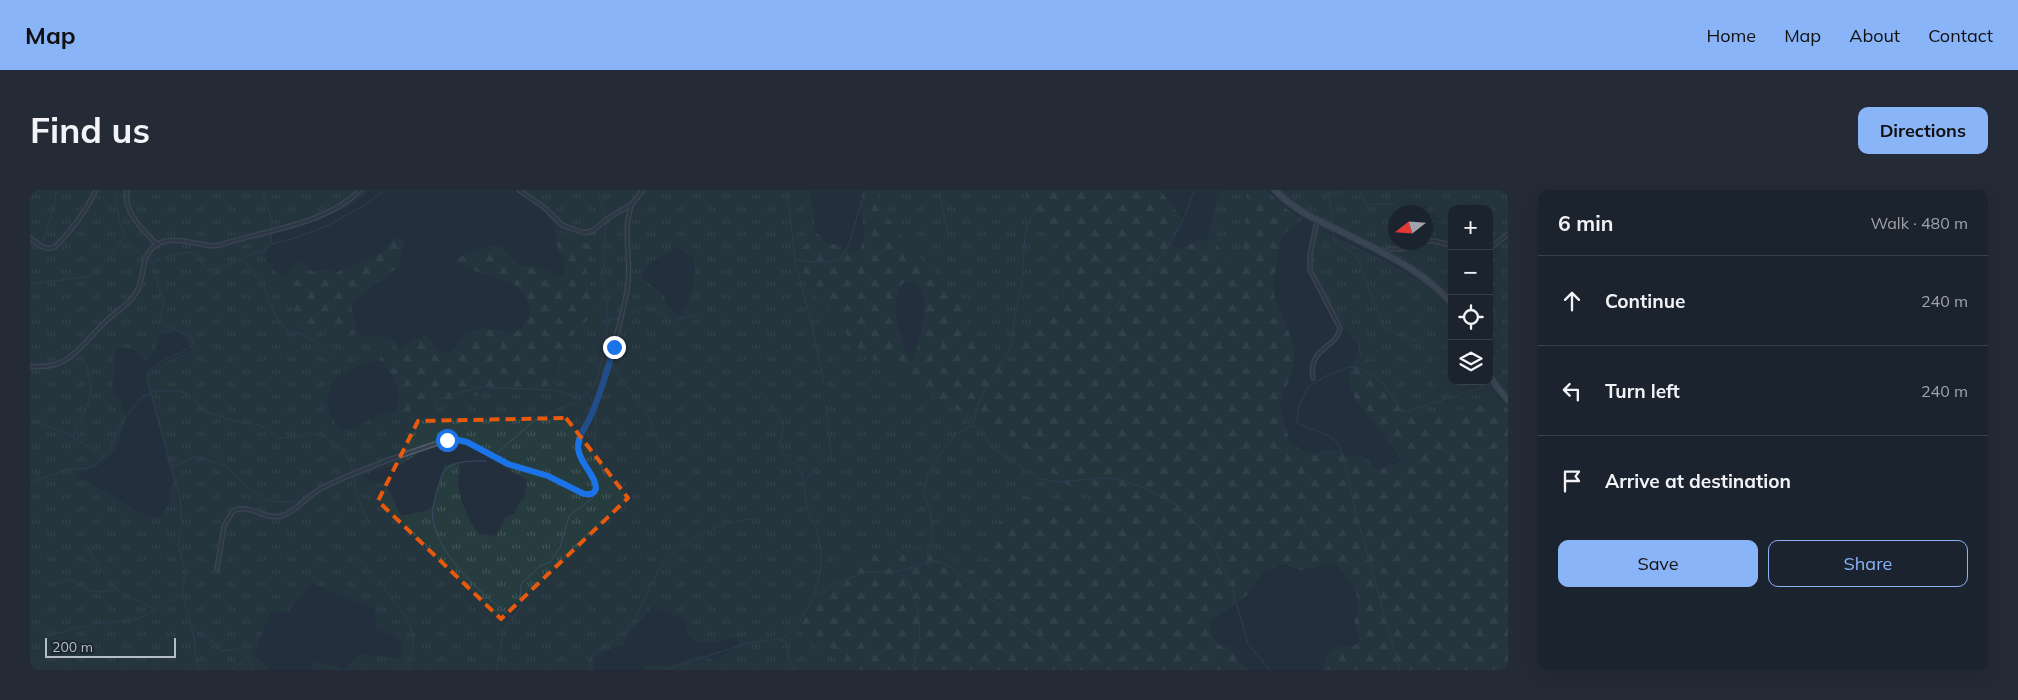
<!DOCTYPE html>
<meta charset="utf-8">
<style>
:root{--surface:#1b232e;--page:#242b36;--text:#f1f3f6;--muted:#a0a4aa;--line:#39404a;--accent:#8ab4f8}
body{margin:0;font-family:Mulish,sans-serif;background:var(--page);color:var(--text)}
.controls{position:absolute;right:15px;top:15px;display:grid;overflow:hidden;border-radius:10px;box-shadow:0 5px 20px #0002}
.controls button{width:45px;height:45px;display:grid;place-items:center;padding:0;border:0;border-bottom:1px solid var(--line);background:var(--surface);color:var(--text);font:25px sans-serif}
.compass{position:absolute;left:1358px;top:15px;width:45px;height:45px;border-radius:50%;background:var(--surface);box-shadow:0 5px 20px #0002;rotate:253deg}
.scale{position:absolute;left:15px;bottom:12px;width:131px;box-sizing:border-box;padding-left:5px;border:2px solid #b4bcc9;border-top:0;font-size:14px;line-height:18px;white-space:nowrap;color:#b4bcc9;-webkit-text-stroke:4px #1d2633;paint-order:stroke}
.stop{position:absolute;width:15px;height:15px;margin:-11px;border:4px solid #1a73e8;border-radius:50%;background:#fff}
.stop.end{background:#1a73e8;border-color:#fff;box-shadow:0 1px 5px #0008}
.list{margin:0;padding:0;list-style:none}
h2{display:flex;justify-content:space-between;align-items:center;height:65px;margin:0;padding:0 20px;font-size:21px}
h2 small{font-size:16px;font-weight:400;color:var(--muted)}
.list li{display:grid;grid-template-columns:32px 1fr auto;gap:15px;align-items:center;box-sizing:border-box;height:90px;padding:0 20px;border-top:1px solid var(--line)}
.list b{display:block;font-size:19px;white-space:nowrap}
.list em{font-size:16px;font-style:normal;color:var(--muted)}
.actions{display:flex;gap:10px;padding:15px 20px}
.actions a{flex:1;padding:11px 0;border:1px solid var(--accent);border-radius:10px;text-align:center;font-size:18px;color:var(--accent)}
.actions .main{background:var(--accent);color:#111}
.icon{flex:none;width:28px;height:28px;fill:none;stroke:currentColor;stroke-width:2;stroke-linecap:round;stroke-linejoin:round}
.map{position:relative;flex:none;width:1478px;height:480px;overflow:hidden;border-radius:10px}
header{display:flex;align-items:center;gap:30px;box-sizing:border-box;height:70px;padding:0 25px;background:var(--accent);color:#111}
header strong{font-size:24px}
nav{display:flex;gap:28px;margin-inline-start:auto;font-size:18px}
.intro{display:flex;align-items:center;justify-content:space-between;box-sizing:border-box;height:120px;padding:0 30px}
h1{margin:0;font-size:35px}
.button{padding:12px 22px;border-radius:10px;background:var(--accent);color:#111;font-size:18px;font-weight:700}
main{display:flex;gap:30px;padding:0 30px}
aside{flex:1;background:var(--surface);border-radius:10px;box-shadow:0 5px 20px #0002}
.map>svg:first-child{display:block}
.grass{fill:url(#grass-tufts);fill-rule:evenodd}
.forest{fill:url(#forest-firs);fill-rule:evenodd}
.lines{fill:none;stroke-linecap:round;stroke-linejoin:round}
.stream{stroke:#394c67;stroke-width:1}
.street-casing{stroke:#565f6c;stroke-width:5.5}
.primary-casing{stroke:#414a57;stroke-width:8}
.street{stroke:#38414e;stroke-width:3}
.primary{stroke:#56606e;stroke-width:5.5}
.route{stroke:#1a73e8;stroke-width:6}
.marked{fill:none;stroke:#e8590c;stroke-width:4;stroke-dasharray:10 6;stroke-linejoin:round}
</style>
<header>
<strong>Map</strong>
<nav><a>Home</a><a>Map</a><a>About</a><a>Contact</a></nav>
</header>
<div class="intro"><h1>Find us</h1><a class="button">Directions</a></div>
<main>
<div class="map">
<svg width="1478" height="480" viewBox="0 0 1478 480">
<defs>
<pattern id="grass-tufts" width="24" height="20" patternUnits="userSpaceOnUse" patternTransform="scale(1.25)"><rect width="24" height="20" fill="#263c3f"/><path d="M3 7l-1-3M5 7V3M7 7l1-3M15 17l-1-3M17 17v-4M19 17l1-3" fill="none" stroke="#435659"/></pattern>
<pattern id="forest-firs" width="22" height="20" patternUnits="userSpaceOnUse" patternTransform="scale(1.25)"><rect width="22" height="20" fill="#263c3f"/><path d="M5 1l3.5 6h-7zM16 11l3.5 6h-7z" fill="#435659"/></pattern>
</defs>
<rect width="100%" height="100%" fill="#242f3e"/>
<path class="grass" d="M0,0H340L317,18L256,39L243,41L239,59L235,65C237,78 248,82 257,89L258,104L265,120L314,144L356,147L365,151L368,159L361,166C352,167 316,179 309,186C291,202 294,225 313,240L327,237L343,227L357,222L385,224L418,210L437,208L475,197L477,205L506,201L522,192C524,161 546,145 564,122L555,74L564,55L548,51L525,40C523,23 499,10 486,0H779C783,23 792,40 771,57V79L784,99L788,111L803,123L821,151L834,165L862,178L866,185L895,200L912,212L956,236L1007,267L1031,293L1046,297L1063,295L1065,304L1060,311L1044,317L1027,311L995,305L996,320L999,326C991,338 973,324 964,338C956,350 961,375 947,382L935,377L904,360L894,358L848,360L829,366L819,373L765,422L773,444L792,459L800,458L807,467L806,480H616L612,476H639L670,465L684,471L706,457L708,453L707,447L681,453L665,452L658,443L656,431L623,416L600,442L593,455L577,460L564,468L563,480H282L284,472L316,479L329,464L371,468L373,451L346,438L345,419L282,393L258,422H240L224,466L240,480H0ZM647,57L664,68C666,84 662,115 650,126L635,112V106L610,86L623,71ZM149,140L159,152L161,160L159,162L118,180L116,185L144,295L141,297L139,312L130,328L118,327L46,285L67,276L85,261L96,229L90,211L82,198L85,183L83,180L85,162L92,157L105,160L117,171L125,162L128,145ZM419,253L430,254L444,259L497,290L494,309L489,313L485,323L475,328L466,346L449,344C438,331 430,311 428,293C427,286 431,280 429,274L425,273L414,276L404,314L398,320L371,326L356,295L335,289V286L343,281L372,274L390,262Z
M845,0H994L1037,72L1039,86L1017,123L980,174L967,159L945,144L924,105L902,78L889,68L853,22Z
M1192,0H1217L1213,67L1207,76C1194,72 1191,52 1178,48L1187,9Z
M1247,0H1478V209L1467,196L1459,181V19H1422V113L1396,87L1293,35ZM1366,22H1396V52H1366Z
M1286,38L1348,67L1396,95L1410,107L1422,122V191H1458L1469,209L1411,226L1392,223L1377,215L1360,197L1301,120L1279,76Z"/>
<path class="forest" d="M833,0H845L853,22L889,68L902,78L924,105L945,144L967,159L980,174L1017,123L1039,86L1037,72L994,0H1130L1153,30L1142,51L1143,56L1149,58L1178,48L1183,50L1205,76L1211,72L1213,67L1217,0H1236L1254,17L1272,29L1253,45L1248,63L1243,97L1245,109L1263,153L1264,162L1263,181L1249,213L1260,252L1274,261L1281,263L1304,259L1320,267L1333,266L1340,271L1346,281L1372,271L1344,231L1328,214L1321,200L1319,183L1329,157C1350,183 1372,225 1410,226C1421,226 1456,212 1469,209L1478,219V480H1293L1297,463L1308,457L1323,456L1329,453V446L1324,432C1336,408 1320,387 1303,372L1282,378L1269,380L1254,374L1234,381L1216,406L1180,432L1181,444L1188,455L1198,456L1217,480H806L807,467L800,458C776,461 772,441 765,423L767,418L819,373L829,366L848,360L894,358L904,360L913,362L935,377L947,382C961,375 956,350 964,338C973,324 990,337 999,326L996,320L988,315L987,309L990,306L1008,307L1044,317L1060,311L1065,300L1063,295L1046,297L1031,293L1007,267L956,236L912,212L895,200L866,185L862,178L834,165L821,151L803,123L788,111L784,99L771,79L765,65L780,50L784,40L797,53L809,55L819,61L826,62L831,58C838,39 828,20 833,0ZM875,92C911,89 888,154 883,171C869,159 856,104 875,92Z
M525,40L548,51L565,55L555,74L565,116L564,122C550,141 530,155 523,178C521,186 521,194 520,202L506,201L476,205L475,197L438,208L418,210L385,224L364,223C377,205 362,181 349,169L361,166L368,159L395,145C406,153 403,165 421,162C427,157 430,149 437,144C452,134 467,141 483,143L493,137L501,119C491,86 469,92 443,80C436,77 430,73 422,70C434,67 454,54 466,56C476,58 479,68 487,73C495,78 502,74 509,77C519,80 523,87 533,88L535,74L526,53Z
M370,47L374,50L369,76L324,111L321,118L329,145C316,143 288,141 276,134C258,123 244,75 275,72C279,85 287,82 298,79L305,83L351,63L365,48Z"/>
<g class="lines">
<path class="stream" d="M85,0C90,37 89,51 122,72L130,103L134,111L130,129L131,133L161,147L164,154C152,167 118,169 117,190L150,308L152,333L148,356L154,375L155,385L152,402L164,448L166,468L169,478L173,480
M232,0L242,32L241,53
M567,0L576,28
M757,0L766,77L779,123L794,191
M909,0L918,43
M1293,0C1300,5 1308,4 1314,0
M1329,0L1335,14H1361L1377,22
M1299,3L1303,34
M1355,13L1360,0
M1396,29L1422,36
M1399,31C1400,49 1405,62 1422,72
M1303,41L1304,51L1327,66L1353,137L1387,151
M1459,42L1475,44
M13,51L25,13L26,0
M213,70L233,94L243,121L251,135L260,141L274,145L286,152L300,165
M766,70L795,73L811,68L819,54L835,0
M123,72L141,65L160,62L167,66L178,80L186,79L234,60L241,54L265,48L297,36L333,16L355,0
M0,94L63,86L94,49
M1459,104L1468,138L1478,147
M593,127L619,115L641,131L665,125
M1073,130C1101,101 1131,72 1150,36C1156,25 1160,12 1164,0
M576,131L589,128
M580,173L617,223L634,265
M1465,189L1478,182
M121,201H147L155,203L163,208L169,217L175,221L204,231L230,235L248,248H259L281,243L295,247L315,262L323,281
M729,202L747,221L753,238L750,257L754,264L768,276L772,284L777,318L787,341L791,358V380L784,406
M558,203L564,215
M403,212L430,202L453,197L525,200L534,202L549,209
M566,219L565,256L575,286
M0,230L40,245L73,266
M942,236L951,241L962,258L1010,289L1028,292L1071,288L1088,289L1115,298L1145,314L1171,339L1182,354L1201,394L1218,454L1240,480
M43,246C58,214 68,205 54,170
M468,262L504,231L549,210L562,198L567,190L576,153L577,106L571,84L575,73L573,65L576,32
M456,271C443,271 425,270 415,280C411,284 410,292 408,297C405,308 401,320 403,331C411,369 454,406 483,428
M142,278L162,268L171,267L197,277L216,296L236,309L247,312L271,311
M324,285L326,304L339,332
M774,291L801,264L796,215
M0,292L39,279L59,278L67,274L80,259L91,233L112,207L121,203
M56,354L68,375L88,401
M327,368C340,379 379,426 382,442C385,455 382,468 377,480
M897,373L898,358L903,351L900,320L894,306V301L898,285L918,252L922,250L925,245L943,235L948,214L956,198L982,155L984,130L992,92L995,46L997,36L1007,18
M868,381C884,394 892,430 889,450C888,460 885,470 882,480
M28,393L41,389L60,401L71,402L86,400L91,402L124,419
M161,433L168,442L188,455L191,461L208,459L215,462L222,480
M6,434C35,455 40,432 57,437L62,433H75L110,428L152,405
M752,450L769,432L784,407L805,394L836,382L868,381L906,371L916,374L1007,445L1027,461L1042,480
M0,473L5,468
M202,480L216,468
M466,480L474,439L490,419L491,394L510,376L520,372L530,357L539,326L564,307
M561,480C561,477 559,471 560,469C562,461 587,451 594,443C609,425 616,403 627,383C643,354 693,329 725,329
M634,480L718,453L749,449L757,454L758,468L764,480
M1370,480L1327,328L1313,265L1308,254L1301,247L1267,233L1269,216L1278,197L1296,186L1319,177L1329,178L1352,192L1371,220L1375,222L1450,198L1462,192"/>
<g class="street-casing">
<path id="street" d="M97,0C93,23 112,38 126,54
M489,0L515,18L532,35L554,43L564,40L577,29L602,14L613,0
M0,48C7,54 15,61 25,57C43,39 55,23 66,0
M1396,51H1404L1422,55
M1459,59L1478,44
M1352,63L1360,59H1373L1390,52
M0,176C39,181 51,155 75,132C84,123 100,114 106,103C116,88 109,66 126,55C141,45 166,54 182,56L190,55C235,40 296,35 330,0
M1283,188C1278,156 1308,158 1310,138L1280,80V65L1287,31
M187,379L194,336L203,321C220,313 233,330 251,326C267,322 277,305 292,298C332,278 375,264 417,250L424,249L437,252L478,274L518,286L554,304L559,305L565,302C570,287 547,272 548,253C549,241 560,230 564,219C577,180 589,141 597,101C603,73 591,43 602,14"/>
</g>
<g class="primary-casing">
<path id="primary" d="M1245,0C1262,18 1284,29 1306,39C1347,60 1392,78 1422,114
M1459,184L1467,197L1478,210"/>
</g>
<use href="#street" class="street"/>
<use href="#primary" class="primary"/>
</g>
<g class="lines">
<path class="route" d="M417,250L424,249L437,252L478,274L518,286L554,304H562L566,299C566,284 549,274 548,258C548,244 558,235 562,223C571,202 578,179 584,157"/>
</g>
<path d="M0 0H1478V480H0ZM536,228L598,308L471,429L348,311L388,231Z" fill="#242f3e" fill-opacity=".55" fill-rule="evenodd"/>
<path class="marked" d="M536,228L598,308L471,429L348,311L388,231Z"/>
</svg>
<div class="controls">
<button>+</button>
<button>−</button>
<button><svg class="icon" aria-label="locate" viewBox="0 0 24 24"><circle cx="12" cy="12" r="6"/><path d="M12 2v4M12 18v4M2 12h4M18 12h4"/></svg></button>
<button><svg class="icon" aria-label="layers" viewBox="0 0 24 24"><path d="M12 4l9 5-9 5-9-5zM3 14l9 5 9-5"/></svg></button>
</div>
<svg class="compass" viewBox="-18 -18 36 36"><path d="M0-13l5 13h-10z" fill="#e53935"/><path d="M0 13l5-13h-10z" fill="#a0a4aa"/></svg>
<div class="scale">200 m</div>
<div class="stop" style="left:417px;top:250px"></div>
<div class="stop end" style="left:584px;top:157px"></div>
</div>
<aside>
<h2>6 min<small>Walk · 480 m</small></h2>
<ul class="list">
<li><svg class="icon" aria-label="ahead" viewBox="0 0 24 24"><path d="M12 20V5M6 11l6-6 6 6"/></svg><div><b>Continue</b></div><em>240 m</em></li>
<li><svg class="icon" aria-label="left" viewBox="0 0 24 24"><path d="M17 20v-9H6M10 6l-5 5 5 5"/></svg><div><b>Turn left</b></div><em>240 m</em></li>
<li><svg class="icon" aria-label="arrive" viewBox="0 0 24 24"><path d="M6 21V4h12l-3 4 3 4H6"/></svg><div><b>Arrive at destination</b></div></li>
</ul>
<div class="actions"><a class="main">Save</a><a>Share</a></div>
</aside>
</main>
